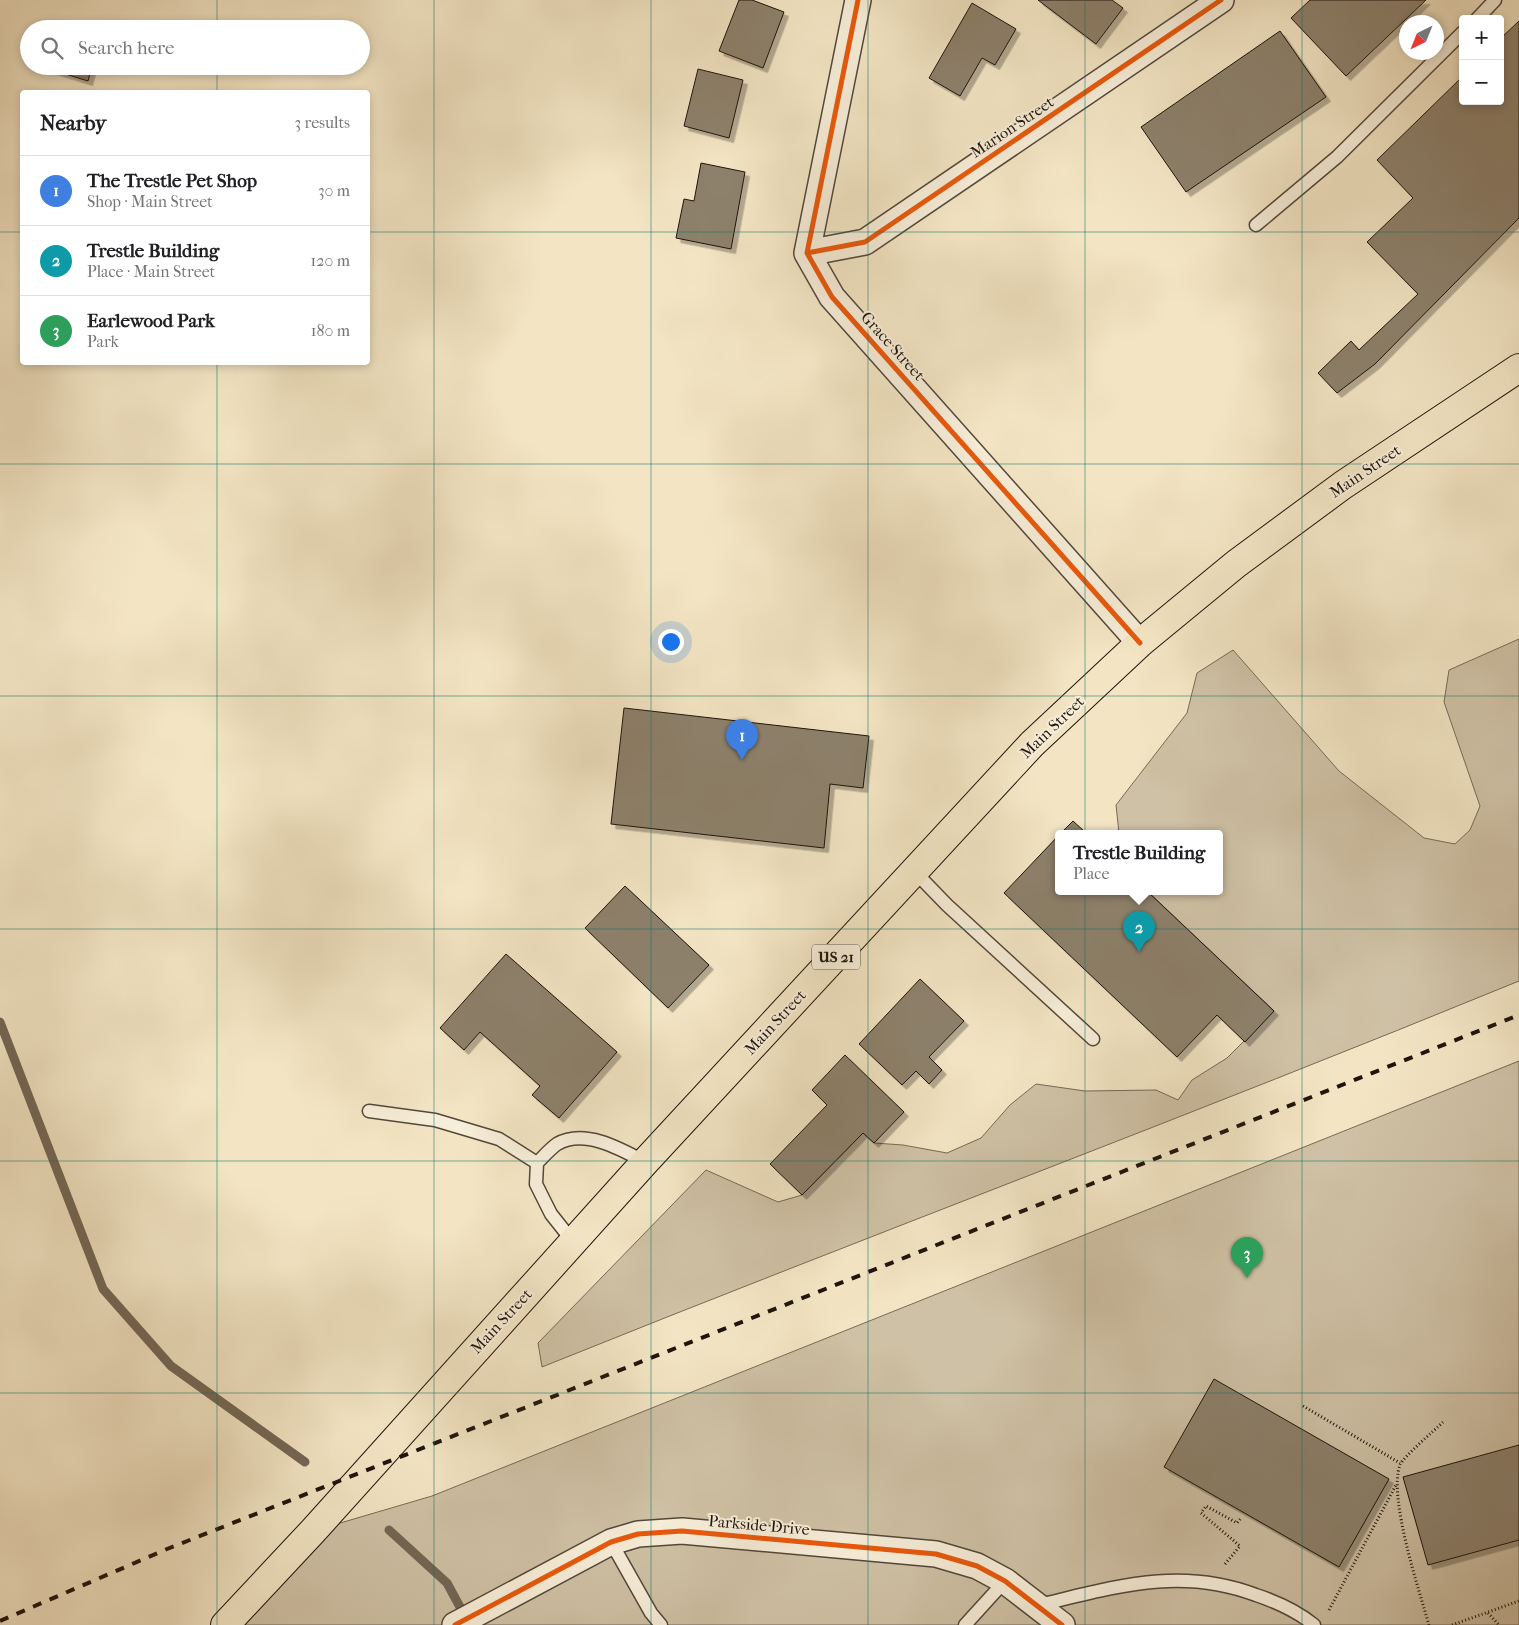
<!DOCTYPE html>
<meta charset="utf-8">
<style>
:root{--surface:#fff;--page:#f2f2f2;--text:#202124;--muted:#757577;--line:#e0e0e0;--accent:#8f2418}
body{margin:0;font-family:"IM FELL French Canon",serif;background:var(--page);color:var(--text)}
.controls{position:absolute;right:15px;top:15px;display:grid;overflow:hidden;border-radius:5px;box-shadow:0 2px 8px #0003}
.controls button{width:45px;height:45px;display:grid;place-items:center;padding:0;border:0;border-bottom:1px solid var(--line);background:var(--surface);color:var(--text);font:25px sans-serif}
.compass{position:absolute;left:1399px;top:15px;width:45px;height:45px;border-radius:50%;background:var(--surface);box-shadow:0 2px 8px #0003;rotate:223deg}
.you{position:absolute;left:670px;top:641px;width:18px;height:18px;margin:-12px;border:4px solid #fff;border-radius:50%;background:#1a73e8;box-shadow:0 0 0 8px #1a73e833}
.badge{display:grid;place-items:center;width:32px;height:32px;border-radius:50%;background:var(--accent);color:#fff;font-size:16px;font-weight:700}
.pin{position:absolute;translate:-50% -41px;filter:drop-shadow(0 1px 2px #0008)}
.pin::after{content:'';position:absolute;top:26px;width:18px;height:15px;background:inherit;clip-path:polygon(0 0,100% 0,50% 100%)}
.popup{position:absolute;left:1055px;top:830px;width:168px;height:65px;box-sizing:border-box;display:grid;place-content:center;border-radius:5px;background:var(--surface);filter:drop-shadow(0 1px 4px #0005);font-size:16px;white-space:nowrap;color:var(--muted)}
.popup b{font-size:19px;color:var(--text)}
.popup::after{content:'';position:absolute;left:50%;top:100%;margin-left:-10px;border:10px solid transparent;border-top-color:var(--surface)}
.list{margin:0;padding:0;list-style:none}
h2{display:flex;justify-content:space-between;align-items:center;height:65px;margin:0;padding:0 20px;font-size:21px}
h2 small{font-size:16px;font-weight:400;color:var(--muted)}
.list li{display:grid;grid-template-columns:32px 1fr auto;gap:15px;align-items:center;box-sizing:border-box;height:70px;padding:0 20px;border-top:1px solid var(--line)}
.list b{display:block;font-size:19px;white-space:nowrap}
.list p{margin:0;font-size:16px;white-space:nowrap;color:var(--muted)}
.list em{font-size:16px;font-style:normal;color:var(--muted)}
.icon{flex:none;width:28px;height:28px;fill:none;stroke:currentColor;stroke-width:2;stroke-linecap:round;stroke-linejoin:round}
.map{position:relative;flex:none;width:1519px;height:1625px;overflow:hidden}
.search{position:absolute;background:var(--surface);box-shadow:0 2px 8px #0003;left:20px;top:20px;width:350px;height:55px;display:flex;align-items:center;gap:12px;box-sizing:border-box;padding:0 18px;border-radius:28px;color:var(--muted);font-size:19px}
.panel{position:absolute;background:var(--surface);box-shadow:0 2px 8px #0003;left:20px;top:90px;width:350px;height:275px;border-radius:5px}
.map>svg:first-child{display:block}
.green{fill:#cfc1a5;stroke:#766a58}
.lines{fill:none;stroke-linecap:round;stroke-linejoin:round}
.stream{stroke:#736755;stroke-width:9}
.building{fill:#8d816c;stroke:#1e140c;filter:url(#shadow)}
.lane-casing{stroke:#53483a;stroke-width:15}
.street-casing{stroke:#53483a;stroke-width:28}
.primary-casing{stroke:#1e140c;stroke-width:30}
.path{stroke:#1e140c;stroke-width:3;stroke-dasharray:1 2.5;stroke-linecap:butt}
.lane{stroke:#f7eed9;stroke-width:12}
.street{stroke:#f7eed9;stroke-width:25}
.primary{stroke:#f3e5c4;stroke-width:28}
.rail{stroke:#1e140c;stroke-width:4;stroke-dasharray:9 9;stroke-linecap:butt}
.cycleway-casing{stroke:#f7eed9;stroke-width:8}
.cycleway{stroke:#e8590c;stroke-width:5}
.grid{fill:none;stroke:#0f766e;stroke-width:1;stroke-opacity:0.55}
.labels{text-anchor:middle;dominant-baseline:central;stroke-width:4;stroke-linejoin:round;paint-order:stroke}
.shield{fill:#f7eed9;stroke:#5f554a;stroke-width:1}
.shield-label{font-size:15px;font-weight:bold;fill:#1e140c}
.street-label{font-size:16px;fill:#1e140c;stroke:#f7eed9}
</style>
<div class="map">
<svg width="1519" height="1625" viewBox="0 0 1519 1625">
<defs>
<filter id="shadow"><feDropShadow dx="4.5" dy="4.5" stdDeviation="0" flood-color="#0004"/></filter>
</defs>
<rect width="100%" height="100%" fill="#f3e5c4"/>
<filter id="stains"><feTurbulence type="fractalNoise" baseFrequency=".004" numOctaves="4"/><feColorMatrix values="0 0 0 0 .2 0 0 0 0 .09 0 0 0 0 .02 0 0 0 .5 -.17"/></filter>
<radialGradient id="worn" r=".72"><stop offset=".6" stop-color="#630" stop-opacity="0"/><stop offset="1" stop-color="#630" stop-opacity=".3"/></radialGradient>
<path class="green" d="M1519,639V981C1195,1114 867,1236 542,1367L538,1343L706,1170L778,1202L802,1195L863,1133L874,1143L903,1145L947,1153L981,1138L1010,1105L1036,1084L1085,1091L1156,1090L1178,1100L1192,1080L1227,1058L1274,1011L1147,891H1219V833H1119L1116,805L1187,713L1197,673L1233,650L1339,771L1424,838L1455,844L1470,830L1480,806L1444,702L1449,670Z
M1519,1061V1625H225L313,1531L432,1496Z"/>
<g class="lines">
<path class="stream" d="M0,1022L103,1289L171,1366L305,1462
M389,1530L447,1583L466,1618"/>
</g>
<path class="building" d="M739,0H752L784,12L763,68L719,51Z
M1038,0H1112L1123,8L1096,44Z
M1310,0H1426L1346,76L1291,18Z
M972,3L1016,29L995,65L982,58L960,96L929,78Z
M1519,21V218L1375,364L1337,393L1318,373L1351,341L1359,350L1418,294L1367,242L1413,198L1377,160L1463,76V101H1500V39Z
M1280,31L1326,97L1186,192L1141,127Z
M40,66H92L88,81Z
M698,69L743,80L729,138L684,126Z
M701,163L745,172L731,249L676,238L684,199L694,201Z
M624,708L869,736L863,788L830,784L824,848L611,824Z
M1073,821L1086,833H1061Z
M1059,835V891H1147L1274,1011L1245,1042L1217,1015L1177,1057L1004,893Z
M625,886L709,965L668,1008L585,928Z
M506,954L617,1052L559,1118L532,1095L540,1086L480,1032L464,1050L440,1028Z
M920,979L964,1021L929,1057L942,1070L929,1084L916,1071L902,1085L859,1044Z
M845,1055L904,1112L874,1143L863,1133L802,1195L770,1164L827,1105L812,1090Z
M1214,1379L1389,1479L1339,1567L1164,1467Z
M1519,1445V1540L1428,1565L1403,1477Z"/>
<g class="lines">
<g class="lane-casing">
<path id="lane" d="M1477,19L1495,0
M1256,225L1337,157L1463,32
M915,872L947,905L1093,1039
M369,1111L435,1120L499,1139L537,1163C543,1157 550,1149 557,1144C584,1128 621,1149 645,1162
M537,1163L536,1184L551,1214L574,1243
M611,1542L651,1613L661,1625
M1039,1605C1115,1587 1180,1566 1256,1595C1277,1602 1297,1611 1314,1625
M965,1625L1005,1581"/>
</g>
<g class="street-casing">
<path id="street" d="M858,0L807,253L832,297L1140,643
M807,253L865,242L1221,0
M455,1625L611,1542L638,1534L682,1531L936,1554L977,1566L1005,1581L1062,1625"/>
</g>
<g class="primary-casing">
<path id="primary" d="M225,1625L313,1531L645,1162L1032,744L1140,643L1236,564L1343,485L1519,368"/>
</g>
<path class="path" d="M1303,1406L1400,1463
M1225,1564L1240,1546L1201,1513L1206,1506L1237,1523L1241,1518
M1329,1610L1396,1485
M1488,1613L1499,1625
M1429,1625C1419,1590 1388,1497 1400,1465C1403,1457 1435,1430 1443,1422
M1452,1625L1519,1601"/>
<use href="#lane" class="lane"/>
<use href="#street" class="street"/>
<use href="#primary" class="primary"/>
<path class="rail" d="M0,1621L167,1549L1519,1015"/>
<g class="cycleway-casing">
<path id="cycleway" d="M858,0L807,253L832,297L1140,643
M807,253L865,242L1221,0
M455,1625L611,1542L638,1534L682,1531L936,1554L977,1566L1005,1581L1062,1625"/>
</g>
<use href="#cycleway" class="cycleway"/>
</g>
<path class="grid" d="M217,0V29M434,0V1625M651,0V1625M868,0V1625M1085,0V1625M1302,0V1625M217,66V92M0,232H22M368,232H1519M217,362V1625M0,464H1519M0,696H1519M0,929H1519M0,1161H1519M0,1393H1519"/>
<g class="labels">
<rect class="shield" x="812" y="944.5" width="48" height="25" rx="4"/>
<g class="shield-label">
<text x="836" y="957">US 21</text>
</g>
<g class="street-label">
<text transform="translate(1012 127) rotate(-34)">Marion Street</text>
<text transform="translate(893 346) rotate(48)">Grace Street</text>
<text transform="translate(1365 471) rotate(-34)">Main Street</text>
<text transform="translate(1052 727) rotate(-44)">Main Street</text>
<text transform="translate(775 1022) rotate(-47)">Main Street</text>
<text transform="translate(501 1321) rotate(-47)">Main Street</text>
<text transform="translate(759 1525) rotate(5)">Parkside Drive</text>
</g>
</g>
<rect width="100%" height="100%" filter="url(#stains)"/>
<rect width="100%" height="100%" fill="url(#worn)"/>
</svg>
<div class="controls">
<button>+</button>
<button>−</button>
</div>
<svg class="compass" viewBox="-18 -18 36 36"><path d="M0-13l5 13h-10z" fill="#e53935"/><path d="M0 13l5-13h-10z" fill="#757577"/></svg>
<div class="you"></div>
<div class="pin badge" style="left:742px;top:760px;background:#3f7fe0">1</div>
<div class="pin badge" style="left:1139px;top:952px;background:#0f9aa8">2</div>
<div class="popup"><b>Trestle Building</b>Place</div>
<div class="pin badge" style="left:1247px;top:1278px;background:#2e9e5b">3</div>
<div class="search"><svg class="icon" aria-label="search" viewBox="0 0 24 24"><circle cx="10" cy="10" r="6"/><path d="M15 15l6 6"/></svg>Search here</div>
<section class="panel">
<h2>Nearby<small>3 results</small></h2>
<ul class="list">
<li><span class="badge" style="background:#3f7fe0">1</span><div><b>The Trestle Pet Shop</b><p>Shop · Main Street</p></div><em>30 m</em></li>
<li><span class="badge" style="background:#0f9aa8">2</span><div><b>Trestle Building</b><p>Place · Main Street</p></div><em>120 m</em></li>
<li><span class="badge" style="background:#2e9e5b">3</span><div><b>Earlewood Park</b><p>Park</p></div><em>180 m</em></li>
</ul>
</section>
</div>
